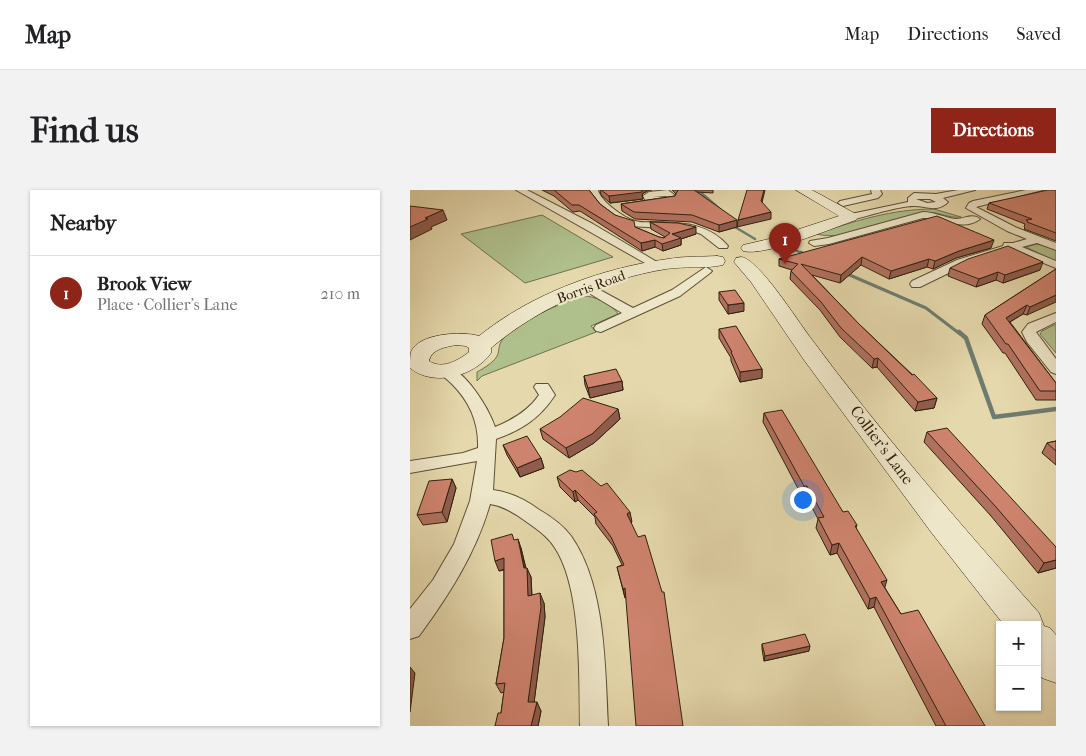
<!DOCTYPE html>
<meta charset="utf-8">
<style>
:root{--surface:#fff;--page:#f2f2f2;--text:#202124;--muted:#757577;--line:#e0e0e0;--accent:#8f2418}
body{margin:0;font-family:"IM FELL French Canon",serif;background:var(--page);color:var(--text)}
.controls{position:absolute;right:15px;bottom:15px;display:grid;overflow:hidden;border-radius:0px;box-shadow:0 1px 4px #0004}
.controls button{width:45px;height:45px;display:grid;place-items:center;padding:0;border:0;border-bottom:1px solid var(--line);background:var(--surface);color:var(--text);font:25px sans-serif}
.you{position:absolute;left:392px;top:309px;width:18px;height:18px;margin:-12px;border:4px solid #fff;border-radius:50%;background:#1a73e8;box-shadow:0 0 0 8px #1a73e833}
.badge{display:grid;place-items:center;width:32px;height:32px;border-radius:50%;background:var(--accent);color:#fff;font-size:16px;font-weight:700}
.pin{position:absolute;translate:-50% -41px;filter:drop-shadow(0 1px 2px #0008)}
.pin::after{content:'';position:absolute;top:26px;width:18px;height:15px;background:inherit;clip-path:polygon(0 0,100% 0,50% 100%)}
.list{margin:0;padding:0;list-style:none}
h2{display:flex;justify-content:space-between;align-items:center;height:65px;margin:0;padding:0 20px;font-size:21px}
h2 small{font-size:16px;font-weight:400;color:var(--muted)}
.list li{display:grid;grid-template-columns:32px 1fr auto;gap:15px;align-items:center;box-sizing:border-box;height:75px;padding:0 20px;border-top:1px solid var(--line)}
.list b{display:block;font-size:19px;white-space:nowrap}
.list p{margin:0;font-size:16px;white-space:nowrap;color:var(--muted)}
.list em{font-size:16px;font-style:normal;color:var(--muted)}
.map{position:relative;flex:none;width:646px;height:536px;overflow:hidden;border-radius:0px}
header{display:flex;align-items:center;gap:30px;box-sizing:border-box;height:70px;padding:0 25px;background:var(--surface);border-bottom:1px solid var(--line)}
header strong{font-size:24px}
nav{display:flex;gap:28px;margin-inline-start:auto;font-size:18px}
.intro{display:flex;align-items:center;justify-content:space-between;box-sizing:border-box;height:120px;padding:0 30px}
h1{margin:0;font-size:35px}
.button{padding:12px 22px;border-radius:0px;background:var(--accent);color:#fff;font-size:18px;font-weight:700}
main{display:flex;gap:30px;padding:0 30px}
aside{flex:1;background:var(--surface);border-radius:0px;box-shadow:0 1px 4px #0004}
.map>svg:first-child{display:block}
.green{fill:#b0c08d;stroke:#70704d}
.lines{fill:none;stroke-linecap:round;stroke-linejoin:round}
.stream-far2{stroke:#6e7c6f;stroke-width:2.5}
.stream-far1{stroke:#6e7c6f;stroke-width:3}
.stream{stroke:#6e7c6f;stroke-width:4.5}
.street-casing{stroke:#5c4f35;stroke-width:2}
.secondary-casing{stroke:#2f210d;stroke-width:1}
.street{fill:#eee6c9;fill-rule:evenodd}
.secondary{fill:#eee6c9;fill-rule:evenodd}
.wall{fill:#b1715f;stroke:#2f210d}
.shaded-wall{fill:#905c4d;stroke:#2f210d}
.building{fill:#ce836e;stroke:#2f210d}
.labels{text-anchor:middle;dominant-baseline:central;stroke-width:4.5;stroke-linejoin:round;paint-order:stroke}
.far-street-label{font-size:14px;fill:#2f210d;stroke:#eee6c9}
.street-label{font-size:16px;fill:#2f210d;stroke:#eee6c9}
</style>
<header>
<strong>Map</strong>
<nav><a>Map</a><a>Directions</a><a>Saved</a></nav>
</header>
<div class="intro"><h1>Find us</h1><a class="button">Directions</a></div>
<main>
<aside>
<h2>Nearby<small></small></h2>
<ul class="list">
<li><span class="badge">1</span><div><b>Brook View</b><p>Place · Collier's Lane</p></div><em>210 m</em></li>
</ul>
</aside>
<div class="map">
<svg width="646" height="536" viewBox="0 0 646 536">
<rect width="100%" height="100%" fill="#e5d8ac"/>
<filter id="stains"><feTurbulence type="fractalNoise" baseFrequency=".004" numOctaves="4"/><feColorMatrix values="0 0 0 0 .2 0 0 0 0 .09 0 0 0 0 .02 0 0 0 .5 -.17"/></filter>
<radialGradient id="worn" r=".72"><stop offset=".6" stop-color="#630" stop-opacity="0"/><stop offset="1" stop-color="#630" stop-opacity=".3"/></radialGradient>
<path class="green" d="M524,19L551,27C538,29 527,20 514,23C480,29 439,52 406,44C445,31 482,19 524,19Z
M132,25L203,67L115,93L51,44Z
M627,54L646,58V72L616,57Z
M172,106C183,105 202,114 208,124L181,136L186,142L72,186L67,191V182C74,178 85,172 88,164C89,159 89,154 92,150C107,131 150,114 172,106Z
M646,134V163L630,144L632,141Z"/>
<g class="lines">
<path class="stream-far2" d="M288,0L311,20
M320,34L345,49
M378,56L393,64"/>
<path class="stream-far1" d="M391,62L398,66
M435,83L516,118L550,144"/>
<path class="stream" d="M549,142L556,148L584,227L646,219"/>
<g class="street-casing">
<path id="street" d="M106,0H117L183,34L252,75L250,77H242Z
M180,0H188C190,11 214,28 225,31C231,33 238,32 244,32C272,33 299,33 318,56L317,58H309L291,44L277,39L218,36L188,16L181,6Z
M258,0L267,7L265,11L240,14L237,13L233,6L239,2ZM256,6L257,7H243Z
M461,0H470L472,4L468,8L433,16L428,13L430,11L462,4Z
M548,0H565L533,8L538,12C527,23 516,16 504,16C488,16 458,26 441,30L436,27L441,24L498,12V8L504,3L526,4ZM506,9H520L526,12L517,13Z
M616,0H633L566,17L605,37L646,53V60L627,53L612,57L646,71V78L601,60L555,75L510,97H502L500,94L502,91L547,70L593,56L594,53H603L617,49L597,41L556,18L559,13L563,11Z
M513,22C525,22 535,28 546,29C554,29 563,23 570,29C554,42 531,28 513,28L419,54L404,56L399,53L400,51L418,48Z
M296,77L302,81L300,83L270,106L191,142L186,141L184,138L186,135L212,123L169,97L175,93L179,94L223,118L262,100Z
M646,123V132L626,142L646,169V184L641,182L617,152L612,142L618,134Z
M35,175C56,181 78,217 85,237C102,230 118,221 129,205L124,197L126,194H138L145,205C130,228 112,240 86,249L83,300C99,302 114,309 128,319C140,326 152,334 161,346C196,396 195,477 198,536H170C169,487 172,399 145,358C138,346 125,338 114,330C103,322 93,316 80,314C66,363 39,405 9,446L0,449V419L23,390L44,354L60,311L67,271L0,283V271L53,263L68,258C69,233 60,212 42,194C37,189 31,185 27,180L30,177Z"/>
</g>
<g class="secondary-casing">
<path id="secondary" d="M386,0H402L446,24L448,27L446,30C422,38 355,67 333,61L331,58L333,55L359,49L429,26Z
M307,66L313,67L315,71L313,75C295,79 275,76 256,79C194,89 129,117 81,158V163C64,187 23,197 0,178C0,173 0,166 1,162C8,143 53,141 69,146C121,104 192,78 258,69C274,66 291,67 307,66ZM46,155L56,156L59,158V162C49,170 32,180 19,171C21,159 36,157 46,155Z
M332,67C350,71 387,130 400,147C471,243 550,334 629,423L634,436L640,438L646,445V493L632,488L627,481V435H594L521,342L394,170L341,92L324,72L326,68Z"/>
</g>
<use href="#street" class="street"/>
<use href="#secondary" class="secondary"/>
</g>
<path class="wall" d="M132,0H179L190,14L205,25L225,37L249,47L254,48L255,47L241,39L240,32L286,44L271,49V55L253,61L245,57L232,61L170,21L163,22L144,6Z
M190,0H242H239L232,4L233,9L200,13L191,5Z
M262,0H303V3L287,2L327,37L309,42L282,32L225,29L212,21L211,14L265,6L266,4Z
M646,0V51L614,39L615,38L614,37L615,34L577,19L579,13Z
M581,58L546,68L523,79L517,77L479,89L451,75L430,93L402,85L449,134L527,208L524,218L505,221L467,177L462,178L430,147L410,120L380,89L381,81L382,80L369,76V69Z
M540,78L630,80L593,93L586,90L566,97L538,86Z
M646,79L617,125L613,124L600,132L646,193V210H626L595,163H593L572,134L575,125Z
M309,102L334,121L318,124L309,110Z
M309,139L352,179V188L330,192L321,171V168L309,148Z
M174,186L212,191L213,200L180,208L175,195Z
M208,219L210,229L184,253L159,268L133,249L130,239Z
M354,223L433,322L447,335L446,338L475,398L491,424L575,536H526L464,417L458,419L427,363L420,365L406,338L408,329L396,306H392L353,232Z
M517,242L646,357V378L628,383L581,326L514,252Z
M646,251V275L632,263L637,253Z
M93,255L131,268L134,278L110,287L97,265Z
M147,287L222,332H221L216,408H215L207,377L212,375L203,356L186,334L185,327L168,310L165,312L150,297Z
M42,289L46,298L37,332L13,335L7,325Z
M105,350L111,358L116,378L121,387L122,405L134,413L135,427L124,512L131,521L128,536H85L91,523L94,502L91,503L86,494L94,448V380L89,381Z
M352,454L399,461L354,471L352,459Z"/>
<path class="shaded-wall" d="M232,0H239L232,4L233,9L200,13L199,6Z
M354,0H355L351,17V11Z
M33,20L37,30L21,37L22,39L0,50V37L15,28Z
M361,22V29L327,37L328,30Z
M327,30V37L309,42V35Z
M286,37V44L271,49V55L253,61L252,54L262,44Z
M245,50V57L232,61L231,53Z
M584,50L581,58L546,68L523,79L525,71L549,61Z
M452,67L451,75L430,93L431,85Z
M519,69L517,77L479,89L481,81Z
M633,72L630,80L593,93L595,85Z
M588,82L586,90L566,97L569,89Z
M646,105V112L617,125L620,117Z
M334,113V121L318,124V115Z
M617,115L613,124L593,136L596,128Z
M468,168L467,177L462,178L464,169Z
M352,179V188L330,192V182Z
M212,191L213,200L180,208L178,198Z
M527,208L524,218L505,221L508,212Z
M208,219L210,229L184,253L159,268L156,258Z
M131,268L134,278L110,287L107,278Z
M42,289L46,298L37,332L32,322Z
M394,296H397L396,306H392Z
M165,300L168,310L165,312L163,302Z
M220,322L222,332L218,333L217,324Z
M108,349L111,358L117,385V378L121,387L122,415L118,406L114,378Z
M429,353L427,363L420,365L422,355Z
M94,368L98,378L89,381L85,371Z
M646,370V378L628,383L634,373Z
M477,390L474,400L471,392Z
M215,398L217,408H215L213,399Z
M130,403L134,413L135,427L123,521L118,512Z
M466,407L464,417L458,419L460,409Z
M400,456L399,461L354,471L355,466Z
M0,477L5,483L0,522Z
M127,512L131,521L128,536H121Z"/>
<path class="building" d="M144,0H179L190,14L205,25L224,31L225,37L249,47L254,48L260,43L240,32L268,33L286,37L262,44L271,48L252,54L245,50L231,53L169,15H162Z
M191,0H232V2L199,6Z
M268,0H284L327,30L309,35L282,25L224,22L211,14L265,6Z
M337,0H354L351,11L361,22L328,30Z
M638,0H646V43L617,32L618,31L616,30L622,29L579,13Z
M0,16L33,20L15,28L18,29L0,37Z
M527,26L584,50L549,61L525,71L519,69L481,81L452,67L431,85L391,74L449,134L502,185L504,184L527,208L508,212L468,168L464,169L431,138L411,112L381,81L388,74L369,69Z
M598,56L633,72L595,85L588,82L569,89L540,78L558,69Z
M646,79V105L620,117L617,115L596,128L646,193V201H630L598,154H596L575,125Z
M325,100L334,113L318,115L309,102Z
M326,136L352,179L330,182L321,162H322L309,139Z
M206,179L212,191L178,198L174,186Z
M173,208L208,219L182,244L156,258L130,239L150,227Z
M372,220L433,322L438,321L447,335L445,336L477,390L471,392L491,424L508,420L575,536H536L466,407L460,409L429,353L422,355L408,328L414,327L397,296H394L354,223Z
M537,238L646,357V370L634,373L586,317L517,242Z
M117,246L131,268L107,278L93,255Z
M646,251V261L637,253Z
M160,280L166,282L172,280L191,296L197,293L220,322L217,324L228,347L235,345L252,402H254L273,536H226L215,398L213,399L207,377L214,375L201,347L184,324L187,322L165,300L163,302L147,287Z
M42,289L32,322L7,325L19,291Z
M102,344L104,350L108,349L114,378H117L118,406L130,403L131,417L118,512H127L121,536H85L88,523H91L95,493L86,494L94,448V368L85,371L81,350Z
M395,444L400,456L355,466L352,454Z"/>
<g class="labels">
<g class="far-street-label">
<text transform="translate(181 97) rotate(-20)">Borris Road</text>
</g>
<g class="street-label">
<text transform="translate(472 255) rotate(53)">Collier's Lane</text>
</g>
</g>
<rect width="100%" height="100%" filter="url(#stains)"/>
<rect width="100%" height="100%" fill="url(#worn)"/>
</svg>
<div class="controls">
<button>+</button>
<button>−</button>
</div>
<div class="you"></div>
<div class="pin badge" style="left:375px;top:74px">1</div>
</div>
</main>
